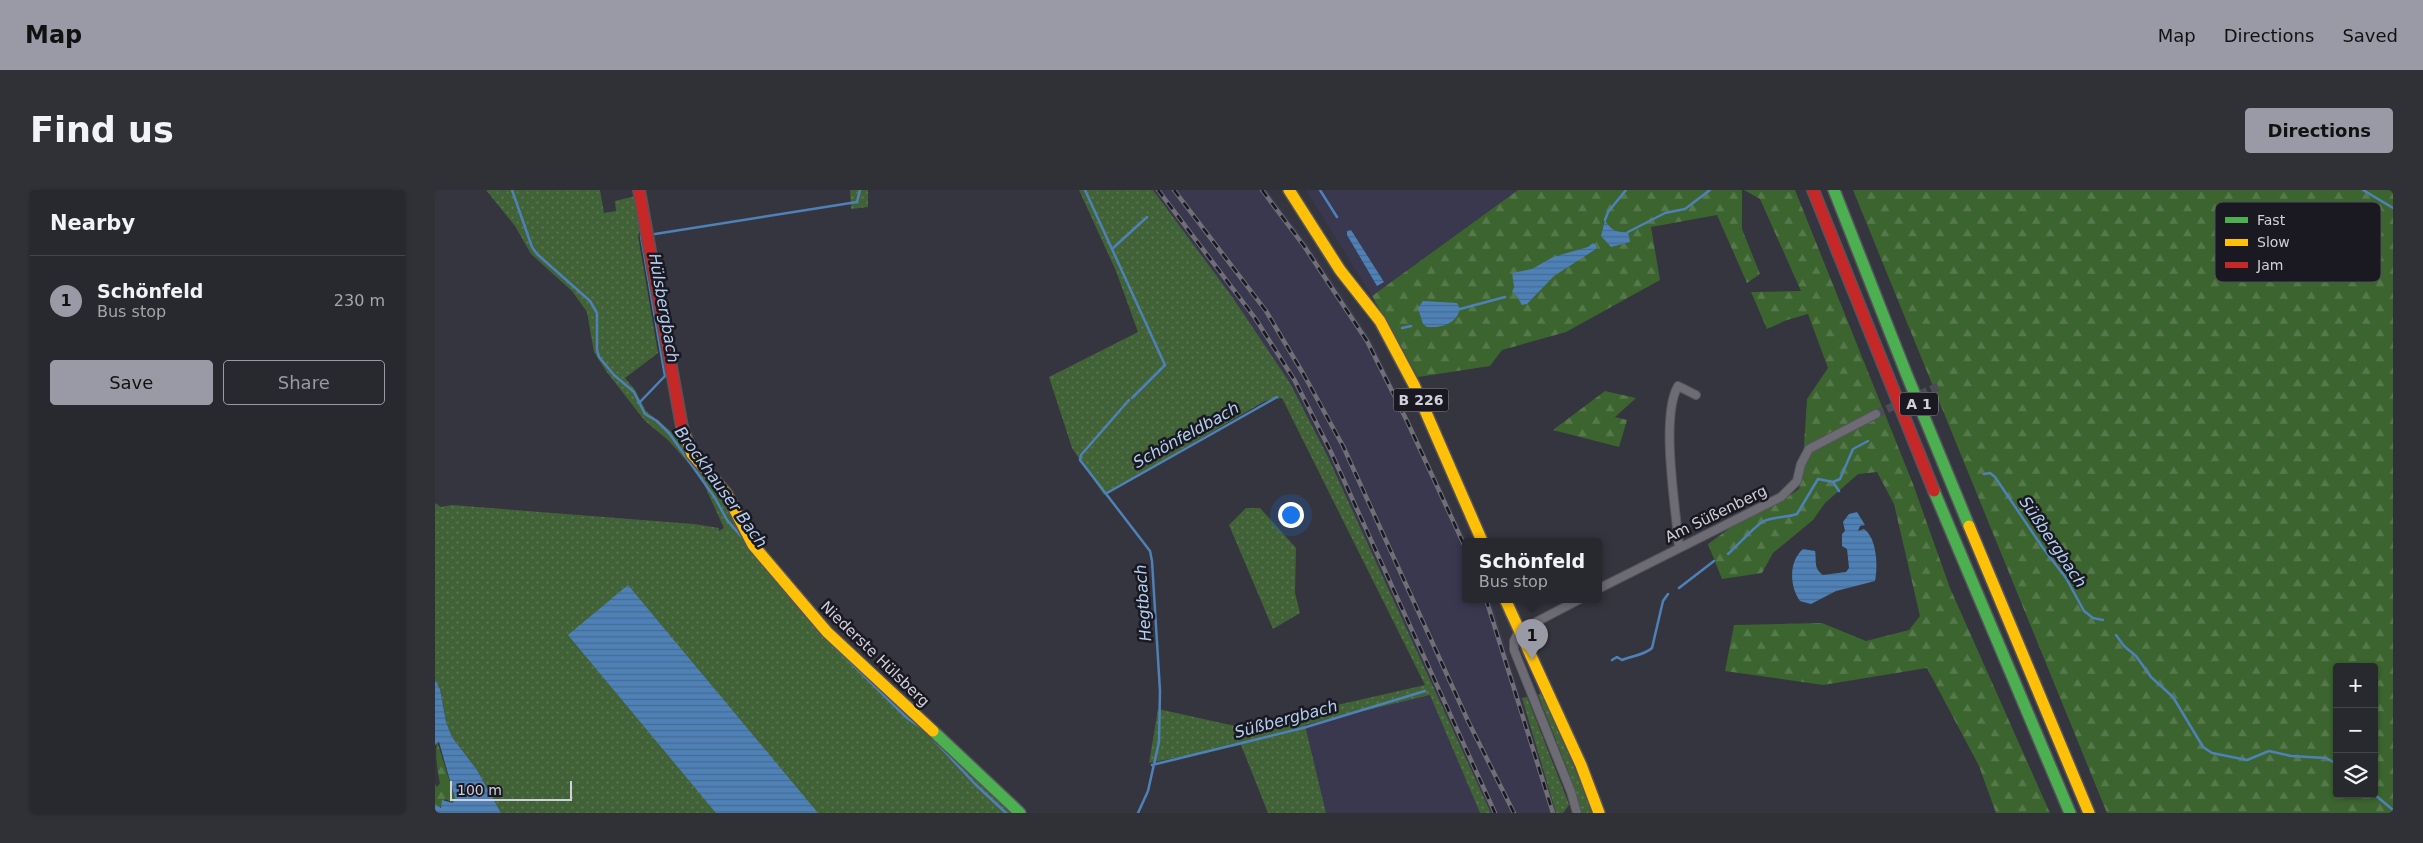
<!DOCTYPE html>
<meta charset="utf-8">
<style>
:root{--surface:#28282f;--page:#303037;--text:#f1f3f6;--muted:#a5a6aa;--line:#44444b;--accent:#9a9aa6}
body{margin:0;font-family:"DejaVu Sans",sans-serif;background:var(--page);color:var(--text)}
.controls{position:absolute;right:15px;bottom:15px;display:grid;overflow:hidden;border-radius:5px;box-shadow:0 1px 4px #0004}
.controls button{width:45px;height:45px;display:grid;place-items:center;padding:0;border:0;border-bottom:1px solid var(--line);background:var(--surface);color:var(--text);font:25px sans-serif}
.scale{position:absolute;left:15px;bottom:12px;width:122px;box-sizing:border-box;padding-left:5px;border:2px solid #d1d0dd;border-top:0;font-size:14px;line-height:18px;white-space:nowrap;color:#d1d0dd;-webkit-text-stroke:4px #1a1922;paint-order:stroke}
.you{position:absolute;left:855px;top:324px;width:18px;height:18px;margin:-12px;border:4px solid #fff;border-radius:50%;background:#1a73e8;box-shadow:0 0 0 8px #1a73e833}
.badge{display:grid;place-items:center;width:32px;height:32px;border-radius:50%;background:var(--accent);color:#111;font-size:16px;font-weight:700}
.pin{position:absolute;translate:-50% -41px;filter:drop-shadow(0 1px 2px #0008)}
.pin::after{content:'';position:absolute;top:26px;width:18px;height:15px;background:inherit;clip-path:polygon(0 0,100% 0,50% 100%)}
.popup{position:absolute;left:1027px;top:348px;width:140px;height:65px;box-sizing:border-box;display:grid;place-content:center;border-radius:5px;background:var(--surface);filter:drop-shadow(0 1px 4px #0005);font-size:16px;white-space:nowrap;color:var(--muted)}
.popup b{font-size:19px;color:var(--text)}
.popup::after{content:'';position:absolute;left:50%;top:100%;margin-left:-10px;border:10px solid transparent;border-top-color:var(--surface)}
.list{margin:0;padding:0;list-style:none}
h2{display:flex;justify-content:space-between;align-items:center;height:65px;margin:0;padding:0 20px;font-size:21px}
h2 small{font-size:16px;font-weight:400;color:var(--muted)}
.list li{display:grid;grid-template-columns:32px 1fr auto;gap:15px;align-items:center;box-sizing:border-box;height:90px;padding:0 20px;border-top:1px solid var(--line)}
.list b{display:block;font-size:19px;white-space:nowrap}
.list p{margin:0;font-size:16px;white-space:nowrap;color:var(--muted)}
.list em{font-size:16px;font-style:normal;color:var(--muted)}
.actions{display:flex;gap:10px;padding:15px 20px}
.actions a{flex:1;padding:11px 0;border:1px solid var(--accent);border-radius:5px;text-align:center;font-size:18px;color:var(--accent)}
.actions .main{background:var(--accent);color:#111}
.icon{flex:none;width:28px;height:28px;fill:none;stroke:currentColor;stroke-width:2;stroke-linecap:round;stroke-linejoin:round}
.map{position:relative;flex:none;width:1958px;height:623px;overflow:hidden;border-radius:5px}
header{display:flex;align-items:center;gap:30px;box-sizing:border-box;height:70px;padding:0 25px;background:var(--accent);color:#111}
header strong{font-size:24px}
nav{display:flex;gap:28px;margin-inline-start:auto;font-size:18px}
.intro{display:flex;align-items:center;justify-content:space-between;box-sizing:border-box;height:120px;padding:0 30px}
h1{margin:0;font-size:35px}
.button{padding:12px 22px;border-radius:5px;background:var(--accent);color:#111;font-size:18px;font-weight:700}
main{display:flex;gap:30px;padding:0 30px}
aside{flex:1;background:var(--surface);border-radius:5px;box-shadow:0 1px 4px #0004}
.map>svg:first-child{display:block}
.built{fill:#39384f}
.green{fill:url(#green-dots)}
.forest{fill:url(#forest-firs);fill-rule:evenodd}
.water{fill:url(#water-rules)}
.lines{fill:none;stroke-linecap:round;stroke-linejoin:round}
.stream{stroke:#4e81b7;stroke-width:2.5}
.street-tunnel{stroke:#4c4c57;stroke-width:8;stroke-dasharray:8 4;stroke-linecap:butt}
.street-casing{stroke:#55545d;stroke-width:10}
.fast-casing{stroke:#55545d;stroke-width:14}
.slow-casing{stroke:#55545d;stroke-width:14}
.jam-casing{stroke:#55545d;stroke-width:14}
.street{stroke:#6d6c75;stroke-width:8}
.fast{stroke:#4caf50;stroke-width:11}
.slow{stroke:#ffc107;stroke-width:11}
.jam{stroke:#c62828;stroke-width:11}
.rail-casing{stroke:#706f76;stroke-width:4.5}
.rail{stroke:#1a1922;stroke-width:2.5;stroke-dasharray:8;stroke-linecap:butt}
.labels{text-anchor:middle;dominant-baseline:central;stroke-width:5;stroke-linejoin:round;paint-order:stroke}
.shield{fill:#1a1922;stroke:#9a99a5;stroke-width:1}
.shield-label{font-size:14px;font-weight:bold;fill:#d1d0dd}
.street-label{font-size:15px;fill:#d1d0dd;stroke:#1a1922}
.water-label{font-size:16px;font-style:italic;fill:#b3d0f0;stroke:#1a1922}
.key{fill:#1a1922;stroke:#51505a;stroke-width:1}
.key-label{font-size:14px;fill:#d1d0dd}
</style>
<header>
<strong>Map</strong>
<nav><a>Map</a><a>Directions</a><a>Saved</a></nav>
</header>
<div class="intro"><h1>Find us</h1><a class="button">Directions</a></div>
<main>
<aside>
<h2>Nearby<small></small></h2>
<ul class="list">
<li><span class="badge">1</span><div><b>Schönfeld</b><p>Bus stop</p></div><em>230 m</em></li>
</ul>
<div class="actions"><a class="main">Save</a><a>Share</a></div>
</aside>
<div class="map">
<svg width="1958" height="623" viewBox="0 0 1958 623">
<defs>
<pattern id="green-dots" width="8" height="8" patternUnits="userSpaceOnUse" patternTransform="scale(1.25)"><rect width="8" height="8" fill="#416237"/><path d="M2 2h.1M6 6h.1" fill="none" stroke="#5b7754" stroke-width="1.8" stroke-linecap="round"/></pattern>
<pattern id="forest-firs" width="22" height="20" patternUnits="userSpaceOnUse" patternTransform="scale(1.25)"><rect width="22" height="20" fill="#3b642e"/><path d="M5 1l3.5 6h-7zM16 11l3.5 6h-7z" fill="#56794c"/></pattern>
<pattern id="water-rules" width="6" height="5" patternUnits="userSpaceOnUse" patternTransform="scale(1.25)"><rect width="6" height="5" fill="#4e81b7"/><path d="M0 2.5h6" fill="none" stroke="#496a8e"/></pattern>
</defs>
<rect width="100%" height="100%" fill="#35353f"/>
<path class="built" d="M718,0H832L873,54L936,149L1032,351L1031,409H1056L1121,623H1056L892,265L855,193Z
M871,0H1083L937,106Z
M996,505L1045,623H891L870,535Z"/>
<path class="green" d="M51,0H165L169,23L181,21L180,11L201,6L206,39L203,46L223,163L190,188L200,200L211,221L238,243L243,241L262,277L289,312L309,346L308,348L394,451L585,623H66L42,580L17,547L11,532L5,499L0,490V313L6,317L17,315L259,334L284,338V341L289,338L267,290L257,277L233,250L210,231L171,181L159,162L152,122L137,101L96,64L80,36Z
M415,0H433V17L416,19Z
M644,0H718L798,108L855,193L892,265L1056,623H1045L995,505L870,535L891,623H833L806,555L714,573L723,519L805,537L990,495L847,208L830,211L669,305L637,258L614,187L703,142L681,81Z
M811,318H825L861,358L860,403L865,423L838,439L794,335Z
M1106,503L1139,577L1157,623H1147L1132,578L1103,505Z
M1092,507L1132,609L1134,615L1128,623H1121L1087,508Z"/>
<path class="forest" d="M1083,0H1307V39L1325,84L1312,93L1282,25L1216,37L1225,90L1131,142L1067,160L1055,176L983,187L937,106Z
M1309,0H1360L1478,294L1515,398L1615,623H1561L1544,576L1492,478L1388,495L1290,481L1299,435L1387,433L1431,451L1474,440L1485,426L1459,314L1442,282L1423,284L1390,313L1378,330L1338,363L1327,383L1287,389L1273,354L1299,335L1348,310L1364,299L1368,272L1372,209L1393,178L1373,124L1352,130L1332,139L1316,102L1366,101L1325,9Z
M1418,0H1958V623H1672ZM1902,477H1939V604H1902Z
M1170,201L1201,208L1180,227L1192,230L1184,257L1118,240Z
M2,551L20,608L18,613L10,609L5,618L0,614V594L2,597L5,593C2,580 0,563 2,551Z"/>
<path class="water" d="M1170,30C1175,40 1183,43 1193,42L1195,52L1176,57L1166,46Z
M916,40L949,92L942,96L912,45V41Z
M1158,53L1161,55V59L1119,86L1092,114L1087,115L1081,105L1077,102L1079,97L1077,83L1097,79L1118,67L1153,57Z
M988,111L1022,113L1025,119C1021,134 1007,138 992,137L988,134L983,118Z
M1422,322L1430,335L1425,336L1423,341L1429,339C1442,348 1443,376 1440,391L1401,401L1376,414L1365,411C1354,396 1354,371 1368,359L1380,361C1382,371 1378,378 1388,385L1411,382L1414,378L1412,359L1407,356V344L1410,341L1408,332L1414,324Z
M193,395L383,623H281L133,445Z
M0,490L5,499L11,532L17,547L42,580L66,623H0V614L6,618L7,610L18,613L20,608L4,552L0,555Z"/>
<g class="lines">
<path class="stream" d="M77,0L97,57L102,64L155,111L162,123V160L164,167L179,185L199,202L210,224L222,231L234,243L280,308L292,330L311,352
M650,0L730,175L697,208
M885,0L902,27
M1928,0L1958,18
M1170,30L1173,22L1191,0
M1193,42L1230,23L1250,19L1275,0
M220,44L422,12L425,0
M677,59L712,27
M1025,119L1070,107
M967,138L976,136
M694,210L646,265L645,270L715,361L717,371L725,501L724,552L713,601L703,623
M204,213L230,186L206,46
M1549,284L1555,283L1560,287L1608,358L1631,388L1649,421L1658,428L1668,430
M1398,292L1404,301
M672,303L842,207
M1293,364C1305,353 1315,341 1327,332C1337,326 1351,328 1362,324L1383,289L1398,292L1405,289L1418,259L1433,251
M1244,398L1279,371
M1681,445L1689,456L1701,466L1716,487L1738,507L1768,557L1777,563L1812,570L1834,561L1856,566L1891,568L1902,574
M395,452L472,528L488,539
M1177,470L1182,467L1187,470C1196,466 1210,465 1217,458L1228,411L1233,404
M499,550L541,595L571,623
M717,575L868,538L990,501
M1939,604L1958,620"/>
<path class="street-tunnel" d="M1441,224L1504,196"/>
<g class="street-casing">
<path id="street" d="M1244,357C1241,319 1225,227 1243,196L1261,205
M1163,399L1346,307L1362,291L1366,274L1374,259L1441,224
M1142,623L1136,602L1079,460V451L1084,441L1145,409"/>
</g>
<g class="fast-casing">
<path id="fast" d="M1399,0L1471,183L1534,336
M1499,301L1635,623
M498,541L585,623"/>
</g>
<g class="slow-casing">
<path id="slow" d="M854,0L905,80L945,131L979,195L1047,351
M247,237L257,264L291,303L318,355L392,442L498,541
M1534,336L1654,623
M1070,409L1146,575L1164,623"/>
</g>
<g class="jam-casing">
<path id="jam" d="M204,0L247,237
M1378,0L1499,301"/>
</g>
<use href="#street" class="street"/>
<use href="#fast" class="fast"/>
<use href="#slow" class="slow"/>
<use href="#jam" class="jam"/>
<g class="rail-casing">
<path id="rail" d="M723,0L820,128L860,191L896,262L1060,623
M739,0L831,121L869,185L908,256L1033,531L1079,623
M827,0L869,56L932,151L972,231L1031,359
M1051,409L1118,623"/>
</g>
<use href="#rail" class="rail"/>
</g>
<g class="labels">
<g class="shield">
<rect x="958.5" y="198.5" width="55" height="23" rx="4"/>
<rect x="1465" y="202.5" width="38" height="23" rx="4"/>
</g>
<g class="shield-label">
<text x="986" y="210">B 226</text>
<text x="1484" y="214">A 1</text>
</g>
<g class="street-label">
<text transform="translate(1281 324) rotate(-26)">Am Süßenberg</text>
<text transform="translate(440 464) rotate(44)">Niederste Hülsberg</text>
</g>
<g class="water-label">
<text transform="translate(229 118) rotate(80)">Hülsbergbach</text>
<text transform="translate(751 245) rotate(-29)">Schönfeldbach</text>
<text transform="translate(286 297) rotate(54)">Brockhauser Bach</text>
<text transform="translate(1618 352) rotate(56)">Süßbergbach</text>
<text transform="translate(708 413) rotate(-94)">Hegtbach</text>
<text transform="translate(851 529) rotate(-15)">Süßbergbach</text>
</g>
</g>
<rect x="1780" y="12" width="166" height="80" rx="8" class="key"/>
<rect x="1790" y="27" width="23" height="6" fill="#4caf50"/>
<rect x="1790" y="49" width="23" height="7" fill="#ffc107"/>
<rect x="1790" y="72" width="23" height="6" fill="#c62828"/>
<g class="key-label">
<text x="1822" y="35">Fast</text>
<text x="1822" y="57">Slow</text>
<text x="1822" y="80">Jam</text>
</g>
</svg>
<div class="controls">
<button>+</button>
<button>−</button>
<button><svg class="icon" aria-label="layers" viewBox="0 0 24 24"><path d="M12 4l9 5-9 5-9-5zM3 14l9 5 9-5"/></svg></button>
</div>
<div class="scale">100 m</div>
<div class="you"></div>
<div class="pin badge" style="left:1097px;top:470px">1</div>
<div class="popup"><b>Schönfeld</b>Bus stop</div>
</div>
</main>
